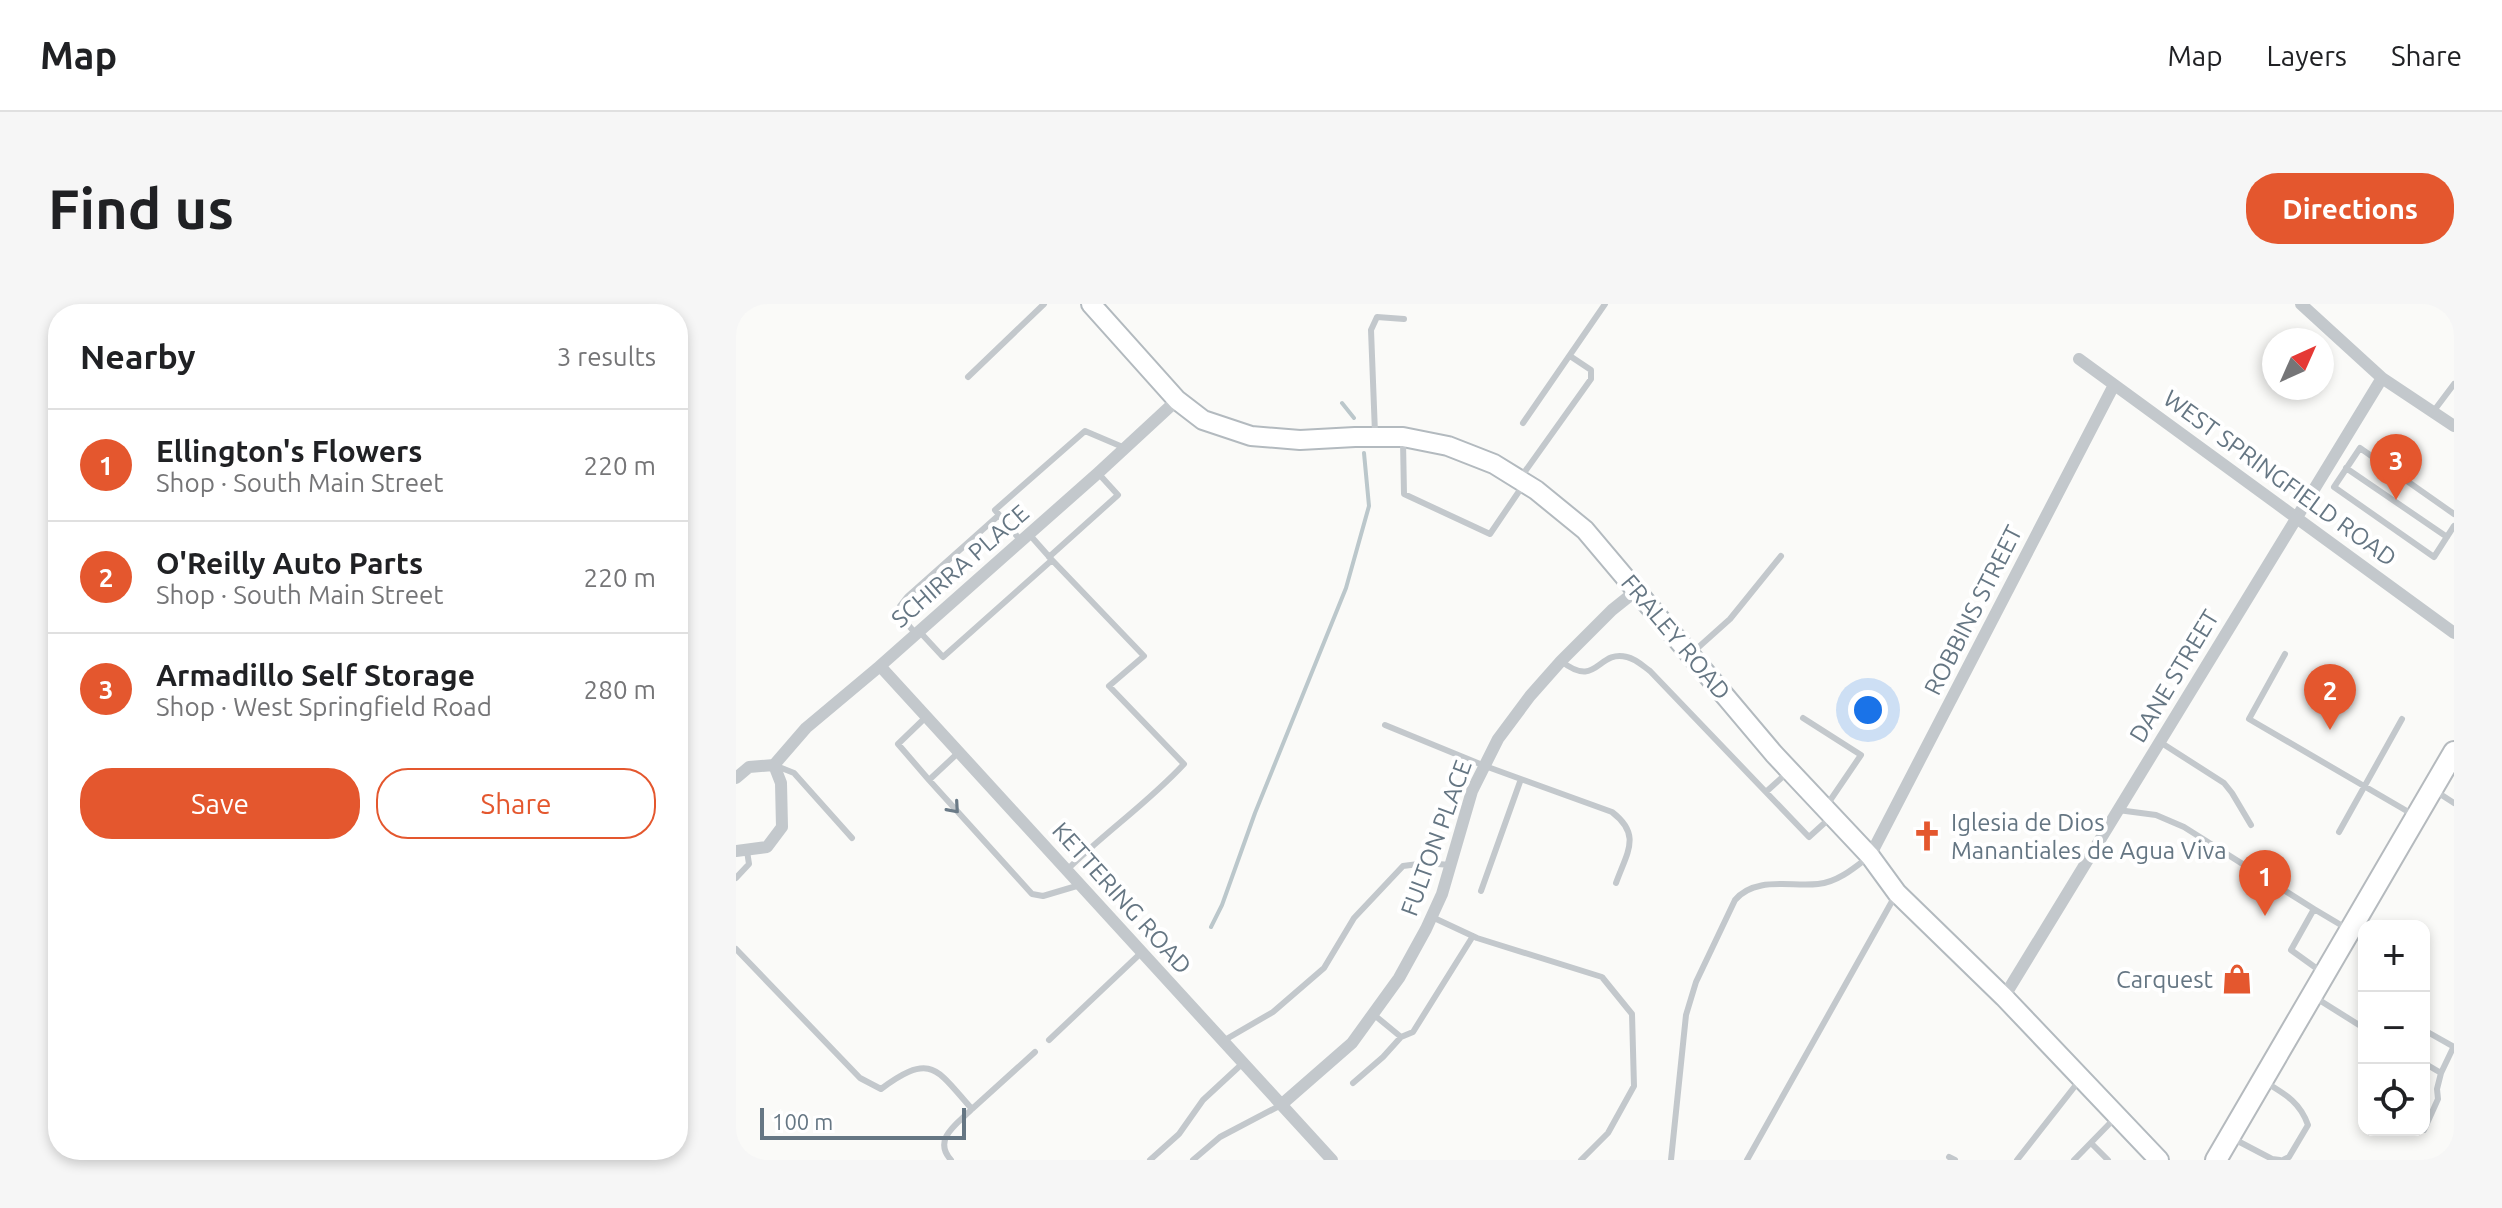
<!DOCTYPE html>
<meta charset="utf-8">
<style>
:root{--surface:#fff;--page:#f6f6f6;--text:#202124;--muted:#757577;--line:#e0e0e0;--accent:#e4572e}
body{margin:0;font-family:Ubuntu,sans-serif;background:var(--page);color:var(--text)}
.controls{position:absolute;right:24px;bottom:24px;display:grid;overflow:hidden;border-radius:16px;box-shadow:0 4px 12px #0003}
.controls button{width:72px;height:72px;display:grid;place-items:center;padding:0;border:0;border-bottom:2px solid var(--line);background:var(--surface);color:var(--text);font:40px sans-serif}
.compass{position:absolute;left:1526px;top:24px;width:72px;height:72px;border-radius:50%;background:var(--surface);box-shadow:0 4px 12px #0003;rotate:45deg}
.scale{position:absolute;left:24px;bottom:20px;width:206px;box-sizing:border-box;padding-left:8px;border:4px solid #657683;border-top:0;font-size:22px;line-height:28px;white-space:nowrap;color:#657683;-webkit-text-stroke:6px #fff;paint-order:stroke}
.you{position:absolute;left:1132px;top:406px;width:28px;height:28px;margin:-20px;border:6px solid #fff;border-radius:50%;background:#1a73e8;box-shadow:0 0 0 12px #1a73e833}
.badge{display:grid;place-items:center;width:52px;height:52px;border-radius:50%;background:var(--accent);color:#fff;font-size:26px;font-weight:700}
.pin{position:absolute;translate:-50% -66px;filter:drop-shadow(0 2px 4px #0008)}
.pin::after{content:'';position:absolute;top:42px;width:28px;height:24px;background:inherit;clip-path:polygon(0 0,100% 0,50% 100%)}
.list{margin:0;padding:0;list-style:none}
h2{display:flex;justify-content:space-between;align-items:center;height:104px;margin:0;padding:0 32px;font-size:34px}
h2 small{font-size:26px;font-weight:400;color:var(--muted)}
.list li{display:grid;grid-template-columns:52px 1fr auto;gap:24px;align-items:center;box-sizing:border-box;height:112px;padding:0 32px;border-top:2px solid var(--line)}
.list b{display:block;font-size:30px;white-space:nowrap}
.list p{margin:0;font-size:26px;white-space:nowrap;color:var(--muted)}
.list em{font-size:26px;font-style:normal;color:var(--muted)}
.actions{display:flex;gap:16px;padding:24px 32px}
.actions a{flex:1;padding:18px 0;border:2px solid var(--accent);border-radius:32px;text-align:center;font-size:28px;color:var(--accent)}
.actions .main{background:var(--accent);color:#fff}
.icon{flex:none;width:44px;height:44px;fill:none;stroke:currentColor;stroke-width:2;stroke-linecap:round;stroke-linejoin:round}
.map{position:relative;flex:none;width:1718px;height:856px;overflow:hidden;border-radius:32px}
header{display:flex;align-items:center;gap:48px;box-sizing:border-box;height:112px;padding:0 40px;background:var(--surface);border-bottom:2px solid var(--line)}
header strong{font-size:38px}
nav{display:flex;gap:44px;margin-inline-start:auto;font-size:28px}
.intro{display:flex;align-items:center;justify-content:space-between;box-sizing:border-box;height:192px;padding:0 48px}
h1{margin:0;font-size:56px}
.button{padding:20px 36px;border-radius:32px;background:var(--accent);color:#fff;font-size:28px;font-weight:700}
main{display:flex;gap:48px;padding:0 48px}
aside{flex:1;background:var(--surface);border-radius:32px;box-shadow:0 4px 12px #0003}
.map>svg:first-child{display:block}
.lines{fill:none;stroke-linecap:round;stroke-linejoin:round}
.stream{stroke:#bbc7cb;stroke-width:4}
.secondary-casing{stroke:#b3babf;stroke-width:22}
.primary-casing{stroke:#b5babe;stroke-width:24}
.lane{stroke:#c3c8cc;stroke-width:6}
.street{stroke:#c3c8cc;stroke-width:12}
.secondary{stroke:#fff;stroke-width:18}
.primary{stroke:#fff;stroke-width:20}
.oneway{stroke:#6a7a87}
.labels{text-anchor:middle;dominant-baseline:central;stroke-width:8;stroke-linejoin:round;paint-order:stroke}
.street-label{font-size:24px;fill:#657683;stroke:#fff}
.poi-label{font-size:24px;fill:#657683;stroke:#fff;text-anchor:start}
</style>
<header>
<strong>Map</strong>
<nav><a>Map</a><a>Layers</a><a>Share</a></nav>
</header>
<div class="intro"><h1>Find us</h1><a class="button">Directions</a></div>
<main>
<aside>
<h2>Nearby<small>3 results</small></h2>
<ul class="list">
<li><span class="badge">1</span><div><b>Ellington's Flowers</b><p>Shop · South Main Street</p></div><em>220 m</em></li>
<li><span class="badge">2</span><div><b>O'Reilly Auto Parts</b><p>Shop · South Main Street</p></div><em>220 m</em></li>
<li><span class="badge">3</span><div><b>Armadillo Self Storage</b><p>Shop · West Springfield Road</p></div><em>280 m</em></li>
</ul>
<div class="actions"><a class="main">Save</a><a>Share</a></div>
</aside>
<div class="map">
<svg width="1718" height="856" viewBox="0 0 1718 856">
<rect width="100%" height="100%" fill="#fafaf8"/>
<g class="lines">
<path class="stream" d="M606,99L618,114
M475,623L486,601L519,509L610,284L633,202L628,149"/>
<g class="secondary-casing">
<path id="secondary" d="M355,0L441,96L467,116L515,132L564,136L619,133H667L712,142L758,160L800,186L849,226L1038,450L1134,552L1161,589L1268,693L1423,856"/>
</g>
<g class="primary-casing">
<path id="primary" d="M1480,856L1718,448"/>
</g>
<path class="lane" d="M232,73L308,0
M1697,108L1718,80
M787,119L869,0
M639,129L635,26L641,13L668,15
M667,137L668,190L754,230L788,180
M1610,164L1711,233
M785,173L855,75V66L834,52
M1718,210L1624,144L1598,183L1698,253L1718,222
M285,237L259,206L349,127L389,144
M313,253L382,191L362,169
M316,256L408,352L373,382L448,460C412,499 368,529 331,566
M183,327L207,353L316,256L293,230
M180,330L162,309L164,302L171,293L263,211
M956,349L994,315L1045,252
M1549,350L1513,415L1676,510
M825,357C862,386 861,345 891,353C900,355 907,362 914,367L1073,533L1094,514
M190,413L162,440L193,476
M1067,414L1125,451L1091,501
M649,421L749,462L876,508C906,531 891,548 880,579
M1424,438L1488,479L1496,489L1515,521
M223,448L193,476L296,590L307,592L344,581
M38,461L58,469L116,534
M1031,487L1052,468
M1701,488L1718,499
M1382,506L1420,511L1448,523L1578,605
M1603,528L1666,415
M0,574L13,560L11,547
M745,587L785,475
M696,613L741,634L866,673L896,710L898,782L872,829L845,856
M0,645L124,774L145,785C196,747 201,766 236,805L299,748
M1587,669L1555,646L1578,605L1610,624
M1580,694L1623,721L1628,712
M637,710L665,733L677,728L737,632
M1688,726L1718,743
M313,736L406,648
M487,737L537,708L588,664L618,614L667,562L690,559L714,561
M1688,759L1705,769
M1529,778C1549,790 1564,798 1572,821L1553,853L1547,856
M617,779L647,753L665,733
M1688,826L1702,795L1701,785L1705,769L1717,744
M1496,834L1536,855L1544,856
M1355,839L1372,856
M1213,853L1219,856
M215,856C196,835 221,820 236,805
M414,856L443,830L467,796L507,759
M457,856L484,833L545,801
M935,856L950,711L960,678L999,596C1019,572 1055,583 1082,580C1101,578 1117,565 1131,554
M1011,856L1159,592
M1281,856L1343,777
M1338,856L1379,814"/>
<path class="street" d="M1565,0L1646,74L1718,122
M1343,55L1718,329
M144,362L596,856
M38,461L70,424L144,362L362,169L441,96
M0,474L13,463L38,461L45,479L46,523L31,543L0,547
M1134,552L1378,81
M1268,693L1646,74
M545,801L616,739L663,674L690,625L706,590L736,487L762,435L794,392L825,357L876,306L901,286"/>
<use href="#secondary" class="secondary"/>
<use href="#primary" class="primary"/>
</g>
<defs><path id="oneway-chevron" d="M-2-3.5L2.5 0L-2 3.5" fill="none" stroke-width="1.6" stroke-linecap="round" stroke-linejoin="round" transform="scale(2)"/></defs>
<use class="oneway" href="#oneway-chevron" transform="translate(218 504) rotate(49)"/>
<defs>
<g id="church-bare" transform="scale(2.4)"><path d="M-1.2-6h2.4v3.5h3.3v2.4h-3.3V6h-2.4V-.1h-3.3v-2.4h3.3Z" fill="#e4572e" stroke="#fff" stroke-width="2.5" paint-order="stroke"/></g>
<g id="shop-bare" transform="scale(2.4)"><path d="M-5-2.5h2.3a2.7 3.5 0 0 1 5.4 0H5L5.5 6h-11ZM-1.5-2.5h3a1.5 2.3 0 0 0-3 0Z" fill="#e4572e" stroke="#fff" stroke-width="2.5" paint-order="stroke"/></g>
</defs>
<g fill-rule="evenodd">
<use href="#church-bare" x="1191" y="532"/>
<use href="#shop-bare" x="1501" y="675"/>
</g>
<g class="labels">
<g class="street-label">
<text transform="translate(1544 174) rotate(36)">WEST SPRINGFIELD ROAD</text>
<text transform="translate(224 262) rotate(-41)">SCHIRRA PLACE</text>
<text transform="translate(1237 306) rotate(-63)">ROBBINS STREET</text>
<text transform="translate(940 333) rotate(50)">FRALEY ROAD</text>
<text transform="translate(1438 372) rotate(-59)">DANE STREET</text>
<text transform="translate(700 534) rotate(-70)">FULTON PLACE</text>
<text transform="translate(386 594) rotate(48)">KETTERING ROAD</text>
</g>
<g class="poi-label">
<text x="1215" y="518">Iglesia de Dios<tspan x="1215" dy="28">Manantiales de Agua Viva</tspan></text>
<text x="1477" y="675" text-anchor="end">Carquest</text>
</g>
</g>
</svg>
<div class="controls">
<button>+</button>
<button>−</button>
<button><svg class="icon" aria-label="locate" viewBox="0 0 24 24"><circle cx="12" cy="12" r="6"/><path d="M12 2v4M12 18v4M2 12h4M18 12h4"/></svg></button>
</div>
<svg class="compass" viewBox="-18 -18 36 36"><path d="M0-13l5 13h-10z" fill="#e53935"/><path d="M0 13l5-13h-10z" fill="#757577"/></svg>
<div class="scale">100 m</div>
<div class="you"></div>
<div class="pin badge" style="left:1529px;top:612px">1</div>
<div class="pin badge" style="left:1594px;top:426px">2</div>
<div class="pin badge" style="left:1660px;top:196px">3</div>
</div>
</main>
